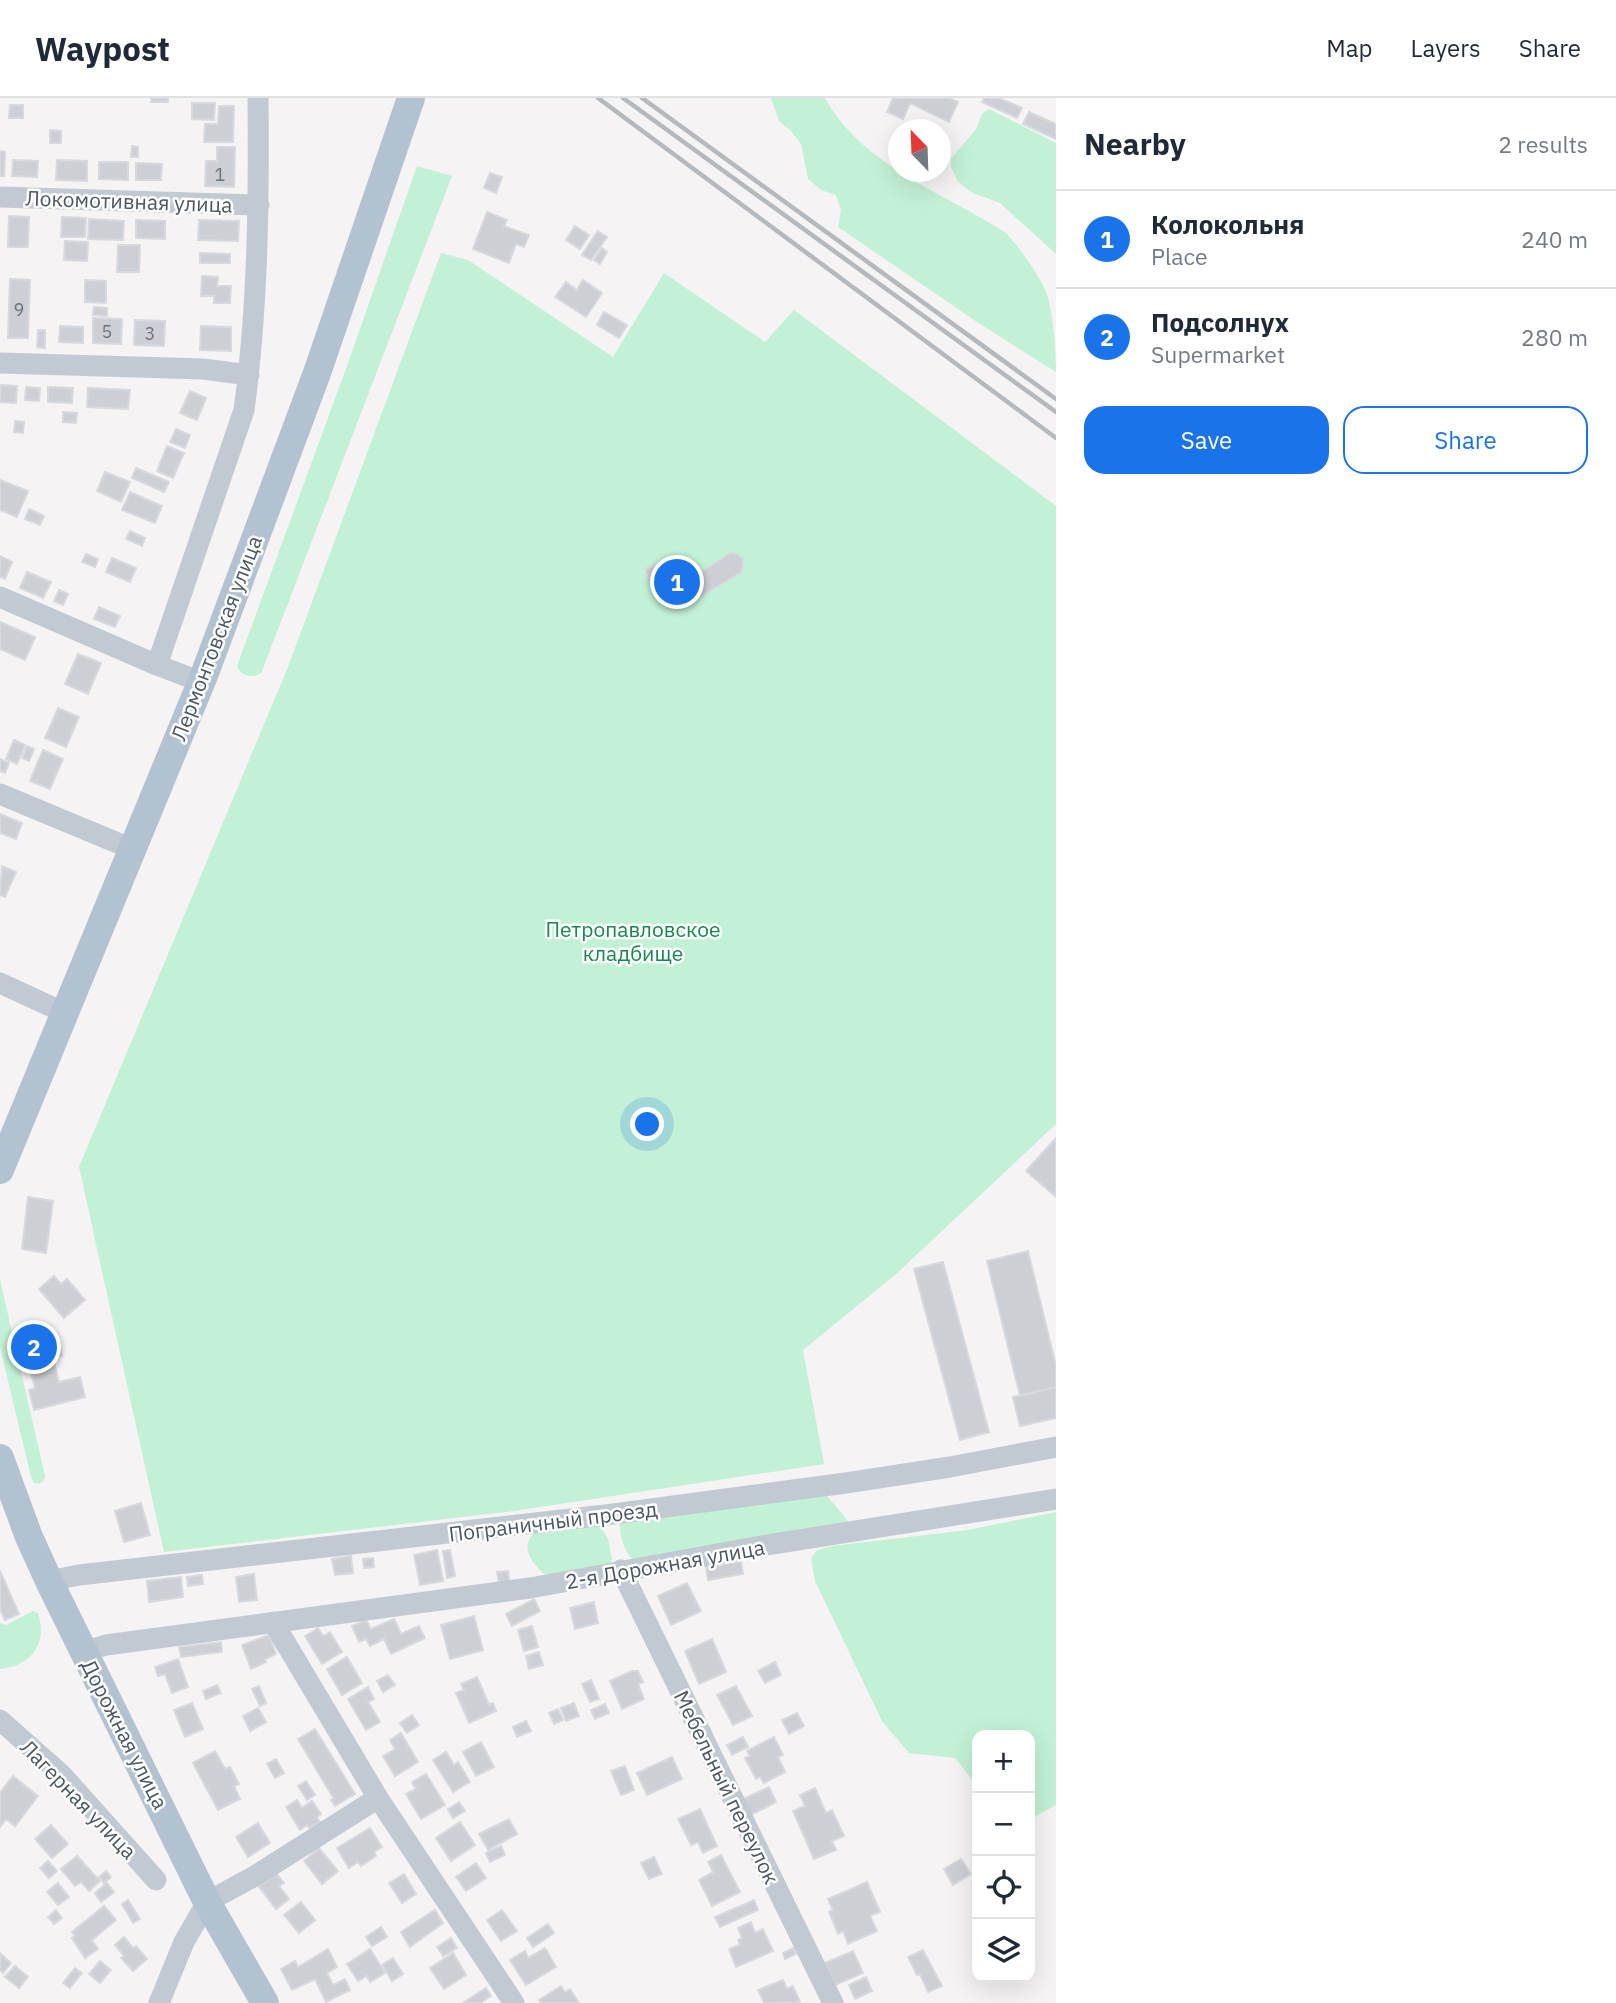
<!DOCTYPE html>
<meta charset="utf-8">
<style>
:root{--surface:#fff;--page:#f6f6f7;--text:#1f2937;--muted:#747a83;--line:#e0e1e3;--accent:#1a73e8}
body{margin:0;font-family:"IBM Plex Sans",sans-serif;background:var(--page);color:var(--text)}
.controls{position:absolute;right:21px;bottom:21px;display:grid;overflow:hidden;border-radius:14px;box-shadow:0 7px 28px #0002}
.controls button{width:63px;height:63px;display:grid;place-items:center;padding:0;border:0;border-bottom:2px solid var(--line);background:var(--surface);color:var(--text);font:35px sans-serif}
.compass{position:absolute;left:888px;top:21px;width:63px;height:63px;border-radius:50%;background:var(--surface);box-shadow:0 7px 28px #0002;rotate:337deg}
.you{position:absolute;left:648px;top:1027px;width:24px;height:24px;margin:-18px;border:5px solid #fff;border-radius:50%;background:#1a73e8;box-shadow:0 0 0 10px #1a73e833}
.badge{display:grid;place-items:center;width:46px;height:46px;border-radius:50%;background:var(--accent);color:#fff;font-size:23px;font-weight:700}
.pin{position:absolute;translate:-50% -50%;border:4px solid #fff;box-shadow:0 2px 7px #0006}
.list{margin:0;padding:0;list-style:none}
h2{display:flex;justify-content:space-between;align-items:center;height:91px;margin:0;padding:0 28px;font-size:30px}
h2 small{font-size:23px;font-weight:400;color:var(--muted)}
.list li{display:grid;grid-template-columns:46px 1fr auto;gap:21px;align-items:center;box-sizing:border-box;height:98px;padding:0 28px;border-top:2px solid var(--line)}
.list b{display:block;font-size:26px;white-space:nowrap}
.list p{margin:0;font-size:23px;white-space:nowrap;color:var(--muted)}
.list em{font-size:23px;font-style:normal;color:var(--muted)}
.actions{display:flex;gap:14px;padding:21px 28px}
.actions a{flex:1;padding:16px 0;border:2px solid var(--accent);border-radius:21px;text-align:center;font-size:24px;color:var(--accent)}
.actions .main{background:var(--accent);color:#fff}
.icon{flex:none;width:38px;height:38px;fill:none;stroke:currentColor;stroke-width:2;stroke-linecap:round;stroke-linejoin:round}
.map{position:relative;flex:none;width:1056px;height:1905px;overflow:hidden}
header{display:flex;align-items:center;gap:42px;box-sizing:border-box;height:98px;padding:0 35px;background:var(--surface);border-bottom:2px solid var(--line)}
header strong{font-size:33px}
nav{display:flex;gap:38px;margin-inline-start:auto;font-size:24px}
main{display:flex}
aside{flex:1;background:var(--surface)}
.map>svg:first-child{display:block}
.green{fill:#c3f1d5}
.building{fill:#cdcfd5;stroke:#d7d9de;stroke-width:2}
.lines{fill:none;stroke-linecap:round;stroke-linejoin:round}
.minor{stroke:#c1cad2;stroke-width:21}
.major{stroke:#b3c2d1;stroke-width:28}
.rail{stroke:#b5b8bd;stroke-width:4.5}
.labels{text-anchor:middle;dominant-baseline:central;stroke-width:5;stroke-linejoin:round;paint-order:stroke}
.number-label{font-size:18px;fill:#6b747e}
.street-label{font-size:21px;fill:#4a5661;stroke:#fff}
.park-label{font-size:21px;fill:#17864f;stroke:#fff}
</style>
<header>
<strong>Waypost</strong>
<nav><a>Map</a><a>Layers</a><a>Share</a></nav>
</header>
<main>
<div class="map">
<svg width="1056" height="1905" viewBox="0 0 1056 1905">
<rect width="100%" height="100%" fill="#f5f3f3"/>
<path class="green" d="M771,0H825C862,68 945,95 1006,135C1021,152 1037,173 1046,194C1053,211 1056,255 1056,274L977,224L838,129L841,112L836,97L821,92L808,81L801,46L791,33L779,23Z
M989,11L1056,45V156L1000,105L973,95L958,84L951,69V61L976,31L982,16Z
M417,68L452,78L262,573L260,576C250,580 241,578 237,568L347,268Z
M441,155L468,162L613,259L664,175L765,244L794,212L1056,408V1026L895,1177L803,1252L824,1366L514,1413L164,1454L79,1069L288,569Z
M0,1182L45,1378L44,1383L39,1386L34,1385L31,1379L0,1249Z
M825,1395C831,1404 847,1419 849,1426L633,1462C623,1453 621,1438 619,1425Z
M1056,1414V1707L1030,1721V1637H977V1694L971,1680L955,1660L909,1655L882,1623L815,1483L811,1460L817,1452L832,1448L968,1432Z
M600,1427L608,1441L612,1462L610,1467L547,1478C534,1468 519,1450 533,1436Z
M33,1513L38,1515C48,1546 31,1568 0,1571V1525L6,1527Z"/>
<path class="building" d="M151,0H168V4H151Z
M893,0H949L958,4L949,24L910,5L903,21L887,14Z
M984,0H999L1022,10L1017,20L982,4Z
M192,5H215L214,22L192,21Z
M10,7H23V20H9Z
M219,8H234L233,44H204L205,26H218Z
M1029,14L1056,26V41L1023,26Z
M50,32L61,33V45H50Z
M132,48L138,49V59H131Z
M217,49H235L234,89L205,88L206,63H217Z
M0,53L5,54L4,78H0Z
M13,62L38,63L37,79L12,78Z
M57,62L87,63V83L56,82Z
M99,64H128V82L99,81Z
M136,65L162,66L161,82H136Z
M490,75L502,79L496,95L484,90Z
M487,114L507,122L504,128L529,137L524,149L516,146L509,165L473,151Z
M9,118L29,119L28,149H8Z
M62,119L86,120L85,139H61Z
M89,121L124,123L123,142L88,141Z
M136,122L165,123V141L136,140Z
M199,122L239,123L238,143L198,142Z
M575,128L589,137L580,151L566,142Z
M598,133L607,139L591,162L582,157Z
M65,143L88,144L87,163L64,162Z
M118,147H140L139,174H117Z
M602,150L607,154L600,166L594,162Z
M200,155L230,156V165H200Z
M202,178L218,179L217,188H231L230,205H214V198H201Z
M10,181L30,182L28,240H8Z
M85,182L106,183V205L85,204Z
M583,182L602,195L586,219L555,199L566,184L577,192Z
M94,209L107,210V218L93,217Z
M604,214L627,227L619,240L597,227Z
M93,220L122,221L121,246L93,245Z
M135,222L165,223L164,248L134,247Z
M60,228L83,229V245L59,244Z
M201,228L231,229V253L200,252Z
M38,232H45V250L37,249Z
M0,287L17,288L16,305L0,304Z
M26,289L40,290L39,303L25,302Z
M48,289L73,290L72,305L48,304Z
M88,290L130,292L128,311L87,309Z
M190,293L206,300L197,322L180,315Z
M63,314L77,315L76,325L63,324Z
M15,323L24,324L23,335L14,334Z
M176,331L190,337L185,350L170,344Z
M167,348L184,355L173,380L157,373Z
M136,370L169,384L164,394L132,380Z
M105,374L130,384L121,404L97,393Z
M0,382L28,393L17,419L0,412Z
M130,394L162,408L155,425L122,412Z
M29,411L44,418L40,427L25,421Z
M130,433L145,440L142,448L126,441Z
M730,455L737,456L743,461L742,474L701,498L691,481Z
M86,456L98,461L95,469L82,464Z
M0,458L12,464L5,481L0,479Z
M112,460L136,470L130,484L106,474Z
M655,467L663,484L652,489L645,471Z
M27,474L51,484L43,500L20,490Z
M678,476L684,489L675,493L669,480Z
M59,492L68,496L63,507L54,503Z
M99,509L120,518L115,529L94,521Z
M0,524L35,539L25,562L0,551Z
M78,556L101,565L88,596L65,586Z
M58,610L79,619L66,649L45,640Z
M14,642L25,647L17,666L6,661Z
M27,648L34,651L29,663L22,660Z
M43,652L63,661L50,691L30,683Z
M0,661L9,665L5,675L0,673Z
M0,716L22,725L16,741L0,735Z
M2,768L16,774L5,799L0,797Z
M1056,1040V1099L1026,1073Z
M28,1099L53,1103L46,1155L22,1151Z
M1028,1153L1056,1268V1289L1020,1298L987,1163Z
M943,1164L989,1334L960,1342L914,1171Z
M54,1178L61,1186L67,1181L85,1202L64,1220L39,1191Z
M58,1240L62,1258L29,1266L25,1248Z
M53,1260L59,1284L80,1279L85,1299L34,1312L29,1292L35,1290L29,1266Z
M1056,1289V1320L1020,1328L1013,1299Z
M141,1405L150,1437L124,1444L115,1413Z
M437,1452L443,1483L420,1487L414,1457Z
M450,1452L455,1478L447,1480L443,1453Z
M351,1458L353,1475L335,1477L332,1461Z
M373,1460L374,1469L364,1470L363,1461Z
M741,1463L743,1476L708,1482L706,1469Z
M0,1473L19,1516L5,1522L0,1511Z
M508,1473L510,1486L499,1487L497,1474Z
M254,1476L257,1502L239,1504L236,1479Z
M202,1477L203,1486L188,1488L187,1479Z
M181,1479L183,1499L149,1504L147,1483Z
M687,1485L701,1513L671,1527L658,1498Z
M534,1501L540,1513L512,1528L506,1516Z
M594,1504L598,1525L575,1531L570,1510Z
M474,1518L483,1552L450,1561L441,1527Z
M394,1521L401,1536L419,1528L425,1540L391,1556L384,1541L370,1548L366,1541L359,1544L352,1528L366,1522L371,1531Z
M532,1528L538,1549L524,1553L518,1532Z
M318,1530L323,1538L330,1534L342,1554L322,1566L305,1538Z
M269,1537L276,1556L265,1561L266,1564L251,1571L242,1547Z
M712,1541L726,1574L699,1586L685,1553Z
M221,1544L222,1554L181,1559L179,1549Z
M539,1554L543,1567L529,1571L526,1558Z
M347,1559L362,1585L342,1597L327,1571Z
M178,1561L188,1589L172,1595L165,1576L158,1578L155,1569Z
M775,1564L781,1577L765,1585L758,1573Z
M632,1573H638L643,1584L638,1586L644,1601L622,1611L610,1583Z
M388,1577L395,1587L383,1594L377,1583Z
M477,1579L489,1607L493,1605L496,1613L469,1625L456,1595L464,1592L461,1586Z
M591,1582L599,1601L590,1604L582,1586Z
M217,1587L221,1595L206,1601L203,1593Z
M259,1588L266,1605L260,1608L252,1591Z
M736,1588L752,1618L733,1627L717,1597Z
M368,1589L374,1601L368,1604L380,1624L366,1632L348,1601Z
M192,1605L203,1631L185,1639L174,1612Z
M574,1605L579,1618L566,1623L561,1610Z
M605,1606L609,1615L595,1621L591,1612Z
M258,1610L266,1624L250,1633L243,1618Z
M558,1611L563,1622L554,1626L549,1615Z
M797,1615L804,1628L789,1636L782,1622Z
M412,1617L419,1627L407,1635L400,1625Z
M526,1623L531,1633L517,1639L513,1629Z
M315,1631L355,1696L335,1708L331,1702L334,1701L298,1641Z
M401,1635L418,1664L395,1678L383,1658L395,1651L390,1642Z
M743,1639L748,1649L732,1657L727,1647Z
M774,1639L783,1657L778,1659L785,1674L764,1685L760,1679L756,1681L745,1660L750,1658L747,1653Z
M481,1644L494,1669L476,1678L463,1654Z
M215,1653L225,1671L230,1669L239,1686L234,1688L240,1701L218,1712L193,1665Z
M446,1654L454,1667L458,1664L470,1684L453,1694L433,1662Z
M672,1659L682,1681L647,1697L637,1675Z
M276,1661L284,1675L275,1680L267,1666Z
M625,1668L634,1692L621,1697L611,1673Z
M426,1676L445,1707L421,1721L406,1696L416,1691L412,1684Z
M13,1678L38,1698L15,1728L6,1721L0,1729V1695Z
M306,1683L315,1697L307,1702L298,1688Z
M769,1689L776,1704L751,1717L743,1701Z
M815,1690L826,1715L832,1712L844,1738L832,1743L836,1752L814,1761L793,1713L805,1708L800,1697Z
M297,1702L302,1710L312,1703L321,1716L317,1719L320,1724L309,1730L307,1727L300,1732L286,1709Z
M459,1704L465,1713L453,1720L448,1711Z
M700,1711L717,1748L703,1755L698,1744L691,1747L678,1721Z
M509,1721L517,1736L488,1752L479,1736Z
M460,1724L475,1747L451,1763L436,1740Z
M258,1725L270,1745L248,1759L236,1739Z
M51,1727L68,1746L52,1760L35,1741Z
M370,1730L382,1749L374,1754L376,1758L361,1768L358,1764L349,1770L337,1750Z
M501,1748L505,1757L490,1764L486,1755Z
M319,1750L338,1773L322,1786L304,1763Z
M721,1757L740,1794L712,1808L699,1782L713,1774L708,1764Z
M77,1758L100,1783L89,1793L81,1784L75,1788L61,1771Z
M654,1759L662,1776L649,1781L641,1765Z
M961,1761L971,1776L953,1787L944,1771Z
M48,1763L57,1773L49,1780L40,1770Z
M476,1765L486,1780L466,1793L456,1779Z
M106,1773L111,1779L104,1785L99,1779Z
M276,1775L284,1785L279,1788L289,1801L276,1811L259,1789Z
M404,1776L416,1796L402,1805L389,1785Z
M867,1784L880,1814L870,1818L877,1833L848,1846L843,1833L838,1836L829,1814L833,1812L828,1801Z
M58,1785L69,1799L58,1807L47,1794Z
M107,1785L114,1794L101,1804L95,1795Z
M128,1802L140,1821L133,1825L122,1806Z
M754,1802L758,1812L720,1829L715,1819Z
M301,1804L315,1822L299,1835L284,1817Z
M104,1808L116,1822L92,1842L98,1851L85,1860L72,1840L75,1838L72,1834Z
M56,1812L62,1820L54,1826L48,1819Z
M435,1812L443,1825L410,1849L401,1834Z
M502,1812L517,1833L501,1843L487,1822Z
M751,1824L755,1835L763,1831L773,1853L736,1869L729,1851L740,1847L738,1842L742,1840L738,1830Z
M548,1826L554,1835L533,1849L527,1840Z
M381,1829L387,1839L372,1848L366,1839Z
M124,1839L133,1850L136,1848L147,1861L133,1873L121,1860L124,1858L115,1847Z
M451,1840L457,1850L443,1858L437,1849Z
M545,1850L556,1869L526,1887L510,1862L525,1853L528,1860Z
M793,1850L796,1856L785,1861L783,1855Z
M328,1851L337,1869L327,1875L333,1887L345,1881L350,1892L326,1904L315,1881L292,1892L281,1871L295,1863L298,1869Z
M370,1851L385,1875L370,1884L367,1878L358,1883L347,1866Z
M923,1852L942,1888L928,1894L920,1876L917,1877L908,1859Z
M853,1853L863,1875L835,1887L825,1865Z
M0,1855L11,1865L3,1875L0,1872Z
M453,1855L466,1877L444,1891L430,1870Z
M393,1860L403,1876L392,1883L382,1867Z
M100,1863L111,1872L100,1885L89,1876Z
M15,1868L28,1879L19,1890L5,1879Z
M75,1870L82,1875L70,1890L63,1885Z
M866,1879L872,1893L855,1901L849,1887Z
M783,1882L787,1891L793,1888L800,1904L764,1905L758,1892Z
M561,1888L565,1894L570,1891L579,1905H541L539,1902Z
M486,1890L491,1898L480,1905H463Z"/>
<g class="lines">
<path class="minor" d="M0,99L259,107
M0,265L203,271L249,277
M0,499L157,567
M201,584L157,567L244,312C258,209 259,104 258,0
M0,696L132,751
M0,885L65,915
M621,1472L833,1905
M49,1483L79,1477L606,1417L846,1385L950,1369L1056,1349
M273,1524L378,1700L514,1905
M83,1554L106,1547L530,1490L761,1448L1056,1401
M0,1622L61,1676L156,1782
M159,1905L184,1844L207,1804L253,1779L378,1700"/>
<path class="major" d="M0,1072L203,580L317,275L411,0
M0,1360L29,1439L49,1483L207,1804L265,1905"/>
<path class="rail" d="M598,0L1056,340
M623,0L1056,314
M642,0L1056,301"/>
</g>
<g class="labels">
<g class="number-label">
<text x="220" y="76">1</text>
<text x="19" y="211">9</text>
<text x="107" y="233">5</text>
<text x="150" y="235">3</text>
</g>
<g class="street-label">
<text transform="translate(129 103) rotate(2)">Локомотивная улица</text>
<text transform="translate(216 540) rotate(-69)">Лермонтовская улица</text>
<text transform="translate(553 1423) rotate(-7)">Пограничный проезд</text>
<text transform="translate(665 1466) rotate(-10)">2-я Дорожная улица</text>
<text transform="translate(125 1636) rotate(63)">Дорожная улица</text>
<text transform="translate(727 1689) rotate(64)">Мебельный переулок</text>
<text transform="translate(79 1701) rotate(46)">Лагерная улица</text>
</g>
<g class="park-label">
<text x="633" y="831">Петропавловское<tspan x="633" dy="24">кладбище</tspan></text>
</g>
</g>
</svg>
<div class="controls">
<button>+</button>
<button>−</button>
<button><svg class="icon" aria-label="locate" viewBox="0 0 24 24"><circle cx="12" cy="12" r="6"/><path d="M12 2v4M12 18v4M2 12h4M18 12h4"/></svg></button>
<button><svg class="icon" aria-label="layers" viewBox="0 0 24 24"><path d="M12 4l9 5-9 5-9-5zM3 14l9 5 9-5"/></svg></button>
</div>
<svg class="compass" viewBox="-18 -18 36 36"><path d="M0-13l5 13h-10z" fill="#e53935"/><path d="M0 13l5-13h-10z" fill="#747a83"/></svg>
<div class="you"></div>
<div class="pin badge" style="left:677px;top:484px">1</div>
<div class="pin badge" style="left:34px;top:1249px">2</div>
</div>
<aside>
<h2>Nearby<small>2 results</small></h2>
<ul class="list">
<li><span class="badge">1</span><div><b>Колокольня</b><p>Place</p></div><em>240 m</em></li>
<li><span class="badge">2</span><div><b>Подсолнух</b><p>Supermarket</p></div><em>280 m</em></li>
</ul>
<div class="actions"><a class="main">Save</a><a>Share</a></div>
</aside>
</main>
